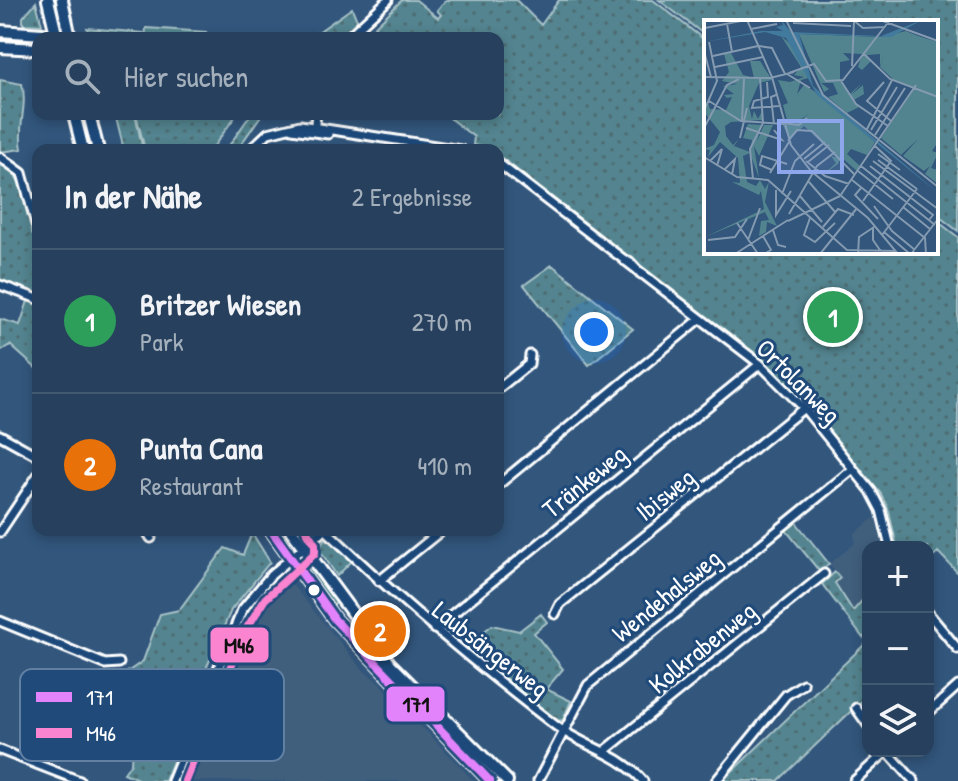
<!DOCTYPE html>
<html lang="de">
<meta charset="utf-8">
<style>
:root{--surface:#26405d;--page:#324b66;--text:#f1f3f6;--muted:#a4afbc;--line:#425972;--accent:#ff9aa2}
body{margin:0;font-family:"Patrick Hand",sans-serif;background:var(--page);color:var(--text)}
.controls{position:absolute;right:24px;bottom:24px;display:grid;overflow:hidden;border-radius:16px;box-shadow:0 4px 12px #0003}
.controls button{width:72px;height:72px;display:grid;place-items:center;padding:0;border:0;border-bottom:2px solid var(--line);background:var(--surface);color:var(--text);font:40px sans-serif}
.you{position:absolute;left:594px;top:332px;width:28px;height:28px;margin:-20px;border:6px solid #fff;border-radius:50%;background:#1a73e8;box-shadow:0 0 0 12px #1a73e833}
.badge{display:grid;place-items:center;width:52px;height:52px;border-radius:50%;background:var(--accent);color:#fff;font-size:26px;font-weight:700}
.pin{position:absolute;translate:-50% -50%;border:4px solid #fff;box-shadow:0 2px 8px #0006}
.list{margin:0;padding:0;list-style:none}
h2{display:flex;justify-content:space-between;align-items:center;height:104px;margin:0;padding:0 32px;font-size:34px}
h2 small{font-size:26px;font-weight:400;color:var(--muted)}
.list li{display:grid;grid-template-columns:52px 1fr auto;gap:24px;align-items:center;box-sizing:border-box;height:144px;padding:0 32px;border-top:2px solid var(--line)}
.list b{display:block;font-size:30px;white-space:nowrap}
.list p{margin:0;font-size:26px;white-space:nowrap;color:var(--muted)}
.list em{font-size:26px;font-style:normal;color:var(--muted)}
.icon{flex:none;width:44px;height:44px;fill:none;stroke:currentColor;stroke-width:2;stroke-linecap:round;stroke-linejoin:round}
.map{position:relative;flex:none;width:958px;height:781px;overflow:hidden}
.search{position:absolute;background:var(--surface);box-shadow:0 4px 12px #0003;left:32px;top:32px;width:472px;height:88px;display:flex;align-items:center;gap:20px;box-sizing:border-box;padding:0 28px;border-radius:16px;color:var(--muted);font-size:30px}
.panel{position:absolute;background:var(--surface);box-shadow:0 4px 12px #0003;left:32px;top:144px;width:472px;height:392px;border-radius:16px}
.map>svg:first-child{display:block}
.built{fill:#405e7d}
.green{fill:url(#green-dots);stroke:#a8c2c7;stroke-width:2}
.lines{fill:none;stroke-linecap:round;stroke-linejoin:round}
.street-casing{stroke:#fff;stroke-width:13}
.secondary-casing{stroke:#fff;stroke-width:16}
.street{stroke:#1f4a7a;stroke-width:7}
.secondary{stroke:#1f4a7a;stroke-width:10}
.bus-1-casing{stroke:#1f4a7a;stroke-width:14}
.bus-2-casing{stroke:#1f4a7a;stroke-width:14}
.bus-1{stroke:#e383fb;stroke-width:8}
.bus-2{stroke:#fb84d1;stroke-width:8}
.bus-dot{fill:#fff;stroke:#1f4a7a;stroke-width:3}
.labels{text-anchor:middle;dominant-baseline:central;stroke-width:6;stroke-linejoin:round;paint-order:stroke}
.street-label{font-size:26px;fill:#fff;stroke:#1f4a7a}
.inset-road{fill:none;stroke:#849ab0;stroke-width:2}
.view{fill:#8ea6ec;fill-opacity:0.15;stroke:#8ea6ec;stroke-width:4}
.inset-edge{fill:none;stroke:#fff;stroke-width:4}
.key{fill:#1f4a7a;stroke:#6280a2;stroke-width:2}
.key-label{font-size:22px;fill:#fff}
.line-badge{stroke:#1f4a7a;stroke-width:3}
.pale-badge-label{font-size:22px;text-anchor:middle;font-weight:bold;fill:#111}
</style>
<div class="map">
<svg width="958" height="781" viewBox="0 0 958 781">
<defs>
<pattern id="green-dots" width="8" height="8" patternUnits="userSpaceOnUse" patternTransform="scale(2)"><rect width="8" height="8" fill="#52848f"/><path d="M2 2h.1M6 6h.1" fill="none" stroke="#4f6b71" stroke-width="1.8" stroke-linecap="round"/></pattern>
</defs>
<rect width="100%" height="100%" fill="#32567c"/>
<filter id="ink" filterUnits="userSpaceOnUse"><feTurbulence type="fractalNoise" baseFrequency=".0125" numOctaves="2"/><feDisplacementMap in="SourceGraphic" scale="16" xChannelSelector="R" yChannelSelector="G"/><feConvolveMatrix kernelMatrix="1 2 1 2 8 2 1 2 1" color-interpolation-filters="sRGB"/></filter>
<g filter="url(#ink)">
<path class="built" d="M875,517L883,547H868V594L854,612L835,582L840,577L829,564L855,543L854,534Z
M281,578L289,581L364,671L380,683L474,781H181L241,628L259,600Z"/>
<path class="green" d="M402,0H416L438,18L441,15L437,10L446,0H516L541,25L559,0H653L706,41V252H936V220L958,237V573L938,552L928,563V547H897L889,511L881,494L807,404L774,370L498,155V150L473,145L474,137L444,114H498V38H363Z
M659,0H958V231L936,214V22H706V36Z
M36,2L42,25L23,24V17Z
M352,8L358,23L337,38H303L318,32Z
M87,28L143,33V38L89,35Z
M146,28L206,32L205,38H145Z
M0,80L22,84C28,106 17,127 22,149L0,152Z
M115,114H135L143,150H124Z
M136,114H237L211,150H145Z
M251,114H262L237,150H226Z
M0,163C33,175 38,261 38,293L0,280Z
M552,265L633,329L589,365L524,285Z
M28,301L38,304V370L10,345L0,351V319L20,325Z
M795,521L829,564L820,572L785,529Z
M252,533L270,562L231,610L192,702L126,673L143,661L160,614L179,610L225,548L243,555Z
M325,538L352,561L337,576L319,549Z
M308,562L337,602L332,607L300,568Z
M835,572L840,578L835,583L853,611L868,594V633L863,638L822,584Z
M541,614L547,622L534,633L563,669L546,689L571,701L563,720L557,721L466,646L492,625L519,631Z
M868,641V695L778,781H722Z
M128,698L189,721L165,781H142L124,773L131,763L132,749L144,754L155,744L162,726L157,717L141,716L134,726L129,723L133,706Z"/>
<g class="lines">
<g class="street-casing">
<path id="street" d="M347,38L388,0
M292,129L328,134
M314,132L316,114
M250,150L268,133L300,125L461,150
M0,157L22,173L38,232
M498,163L760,364L804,408L871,491L881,510L890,547
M625,261H629L641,274
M0,285L38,299
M498,389L529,364L530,355
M0,435L38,456
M498,485L700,319
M146,530L151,538
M326,530C399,600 475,664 556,726C584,747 618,752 643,781
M0,532L38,475
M379,581L442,530
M928,613L958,649
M555,614L560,604L804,408
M0,621L105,664L119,663
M434,629L760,364
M856,708L868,725
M928,713L958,686
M0,750L80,781
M606,750L824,574
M887,751L914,781
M172,781L242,610L270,576L324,530
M538,781L588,685L853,469
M716,781L786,695L803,684
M854,781L887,751"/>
</g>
<g class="secondary-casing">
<path id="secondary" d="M48,0L57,38
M62,0L70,38
M0,31L56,35
M0,47L38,49
M74,114L83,150
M89,114L98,150
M271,530L335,620L490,781
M291,530L390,664L507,781"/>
</g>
<use href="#street" class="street"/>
<use href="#secondary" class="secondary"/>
<g class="bus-1-casing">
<path id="bus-1" d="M271,530L335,620L490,781"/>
</g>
<g class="bus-2-casing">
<path id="bus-2" d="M185,781L245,631L265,599L315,553V544L306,530"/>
</g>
<use href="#bus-1" class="bus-1"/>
<use href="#bus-2" class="bus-2"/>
</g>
</g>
<circle class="bus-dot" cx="314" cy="590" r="7"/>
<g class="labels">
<g class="street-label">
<text transform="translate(799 381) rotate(45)">Ortolanweg</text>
<text transform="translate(584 481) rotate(-39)">Tränkeweg</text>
<text transform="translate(665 494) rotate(-39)">Ibisweg</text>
<text transform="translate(666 595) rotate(-39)">Wendehalsweg</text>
<text transform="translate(702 647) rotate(-39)">Kolkrabenweg</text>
<text transform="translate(491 649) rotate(38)">Laubsängerweg</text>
</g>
</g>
<g transform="translate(704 20)">
<rect width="234" height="234" fill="#32567c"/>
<path d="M202,11L226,21L184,24L176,46V34L163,35L167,41L158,50L154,47L158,34L139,33L146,40L136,42V61L146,74L158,63L147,75L159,65L160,74L150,80L155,87L143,93L124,77L134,74L129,63H117L125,69L120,72L95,14L177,17ZM77,16L90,27L104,58L97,60L93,74L100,65L110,71L171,122L163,135L147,129L143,134L156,146L153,151L137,137L134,144L120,154L132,143L127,136L134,138L100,106L85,119L79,105L93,103L106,93L94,101L83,100L79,85L84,83L74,60L86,62L100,57L90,55L97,47ZM27,33L39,55L50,58L46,41H56L68,60L55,63L45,86L48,99L50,91L54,99L59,89L58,100L27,102L21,106L22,116L29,125L35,119L30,126L46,132L48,120L39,118L44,104L57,105L53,121L60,105H69L55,136L50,126L55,158L46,133L39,136L43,162L52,166L56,160L61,169L65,162L61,182L73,206L63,202L62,212L55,216L57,201L65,200L61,192L1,217L60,189L57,171L55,175L28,162L36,163L34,138L16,122L4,137L6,130L0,129L10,125L16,112L0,92L4,83L6,89L22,90L28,77L23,78L20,75L30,74L19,66L33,64L18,61L25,52L20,34ZM212,66L234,78V122L228,131L234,133L227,148L234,150V164L221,154L226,146L220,151L199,136L214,119L197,135L177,118Z" fill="#52848f"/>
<path d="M210,15L234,22V77L191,61L176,47L183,24Z" fill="#52848f"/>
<path d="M77,0L87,12L177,16L218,0L187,17L95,14L109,66L234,173L113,75L82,18L61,12L0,22L57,11H79L72,7L79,5Z" fill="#427a9d"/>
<path class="inset-road" d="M43,0L68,57L87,125L107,151L164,198L194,234M82,0L119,75L234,167M149,0L159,8L181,7M176,0L234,21M89,3L147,6M23,4L28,32M1,8L42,0M47,9L73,4M55,26L68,28L81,54M0,31L7,57M160,34L186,59L234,77M9,36L54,26M148,46L150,1M11,47L59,37M85,53L110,44L122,61L139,60L186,0M83,54L106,68M0,57L66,58L90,52M137,61L152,84L184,106M63,62L64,77L50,81L48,88L75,86M180,62L163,81L187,101M5,81L37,101L80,104M0,91L13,61L5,22M38,101L40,59M79,103L95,105L103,98M70,104L67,77L72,75M0,108L23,65L35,59M42,108L78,120L70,110M163,109L188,60M167,110L193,67M171,115L201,68M36,118L43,88M84,121L93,110L108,111L151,155M174,134L196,150M0,137L33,157L64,160L143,230L192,231M100,139L121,122M174,140L213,169M6,141L18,129L13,146M102,141L121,156L145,164M169,141L234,189M104,142L125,125M157,146L231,205M166,146L229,195L225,200M20,150L31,139L28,155M68,150L56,145L58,136L83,144M154,151L189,179M66,153L85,122M0,155V199M49,159L46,129L59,103L56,58M148,160L221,218L222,234M105,162L132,193M157,168L151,175L174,199M72,170V195L87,171M78,174L91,141L110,124M96,176L118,202M136,176L212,65M159,181L187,141L170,125M170,186L188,211L211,230M199,187L226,209M85,194L113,146L131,132M106,198L100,215L111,222L131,203M84,201L136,176M33,203L54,234M119,207L134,189L150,195M169,208V220L178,233M69,210L74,225L82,227M180,212L206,234M178,215L213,169M59,216L67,230L60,234M4,220L31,217L43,199M44,220L56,188M31,234L84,200M116,234L153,188M154,234L155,217L170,207M207,234L234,199"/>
<path class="view" d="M75,101H138V152H75Z"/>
<rect width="234" height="234" class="inset-edge"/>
</g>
<rect x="20" y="669" width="264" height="92" rx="12" class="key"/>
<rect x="36" y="692" width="36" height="10" fill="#e383fb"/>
<rect x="36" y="728" width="36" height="10" fill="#fb84d1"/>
<g class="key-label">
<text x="86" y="705">171</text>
<text x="86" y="741">M46</text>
</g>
<g class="line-badge">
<rect x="209" y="626" width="61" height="38" rx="8" fill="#fb84d1"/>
<rect x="385" y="685" width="61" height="38" rx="8" fill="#e383fb"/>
</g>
<g class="pale-badge-label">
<text x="239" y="653">M46</text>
<text x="416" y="712">171</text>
</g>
</svg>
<div class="controls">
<button>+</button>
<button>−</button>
<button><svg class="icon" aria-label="layers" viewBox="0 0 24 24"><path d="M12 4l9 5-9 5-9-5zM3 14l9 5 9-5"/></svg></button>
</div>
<div class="you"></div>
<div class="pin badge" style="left:833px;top:317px;background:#2e9e5b">1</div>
<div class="pin badge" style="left:380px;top:631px;background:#e8710a">2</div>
<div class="search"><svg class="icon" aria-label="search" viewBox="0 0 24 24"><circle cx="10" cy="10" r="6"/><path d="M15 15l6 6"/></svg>Hier suchen</div>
<section class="panel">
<h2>In der Nähe<small>2 Ergebnisse</small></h2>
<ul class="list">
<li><span class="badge" style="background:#2e9e5b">1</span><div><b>Britzer Wiesen</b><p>Park</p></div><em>270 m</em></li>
<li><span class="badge" style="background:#e8710a">2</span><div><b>Punta Cana</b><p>Restaurant</p></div><em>410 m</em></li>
</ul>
</section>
</div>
